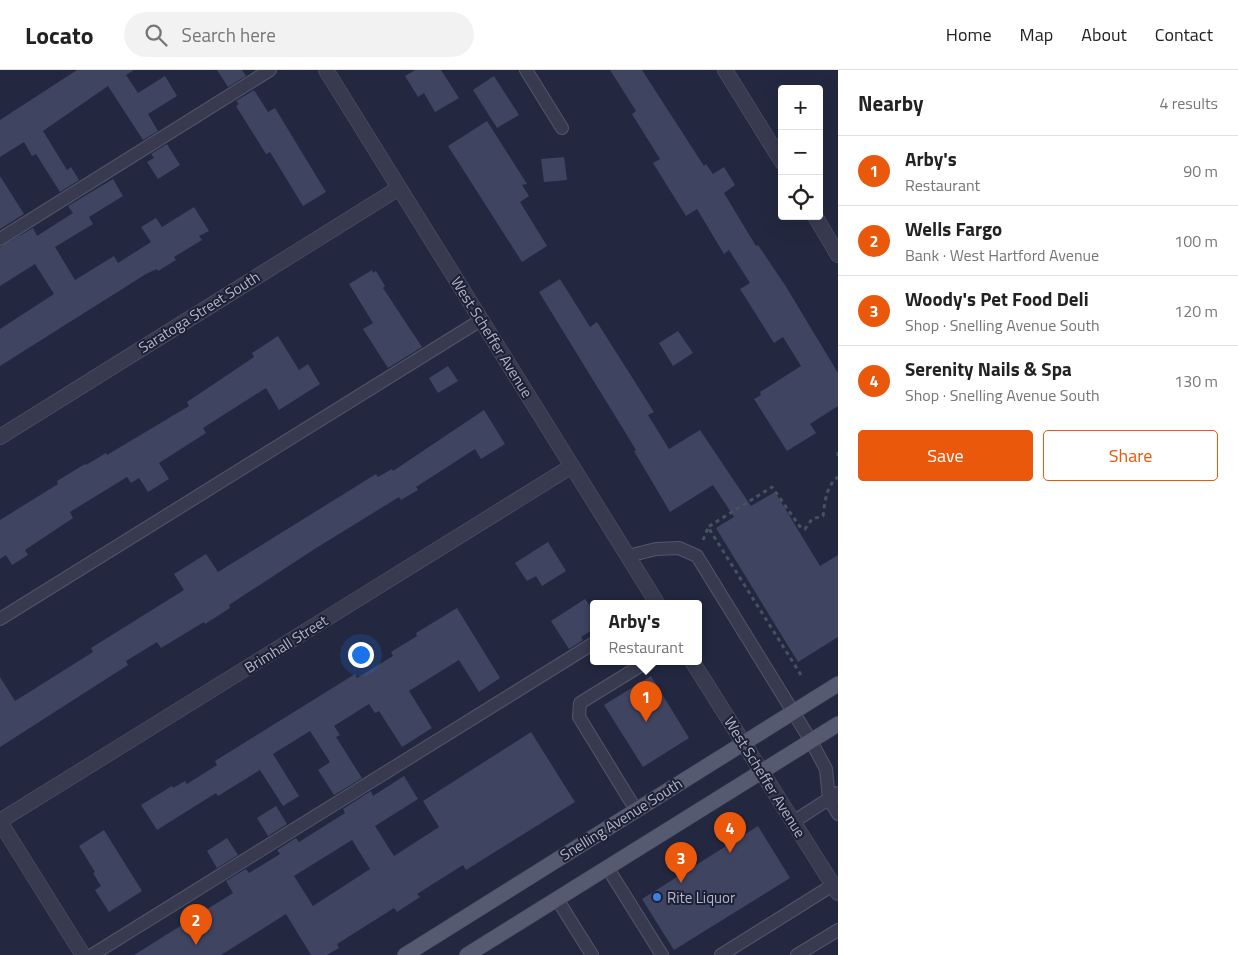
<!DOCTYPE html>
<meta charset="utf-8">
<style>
:root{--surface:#fff;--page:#f2f2f2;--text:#222;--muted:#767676;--line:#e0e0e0;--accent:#ea580c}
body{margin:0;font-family:"Titillium Web",sans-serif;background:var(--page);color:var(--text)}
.controls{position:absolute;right:15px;top:15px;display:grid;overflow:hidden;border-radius:5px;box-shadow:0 5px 20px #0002}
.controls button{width:45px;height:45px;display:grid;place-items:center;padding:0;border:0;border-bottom:1px solid var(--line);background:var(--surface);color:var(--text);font:25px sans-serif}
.you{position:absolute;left:360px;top:584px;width:18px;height:18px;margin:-12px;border:4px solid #fff;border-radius:50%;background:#1a73e8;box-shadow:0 0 0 8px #1a73e833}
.badge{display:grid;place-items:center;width:32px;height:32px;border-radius:50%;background:var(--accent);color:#fff;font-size:16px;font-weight:700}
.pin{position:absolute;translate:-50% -41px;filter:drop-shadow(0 1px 2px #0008)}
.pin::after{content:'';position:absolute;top:26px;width:18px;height:15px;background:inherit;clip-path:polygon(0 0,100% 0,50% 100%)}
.popup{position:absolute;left:590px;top:530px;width:112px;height:65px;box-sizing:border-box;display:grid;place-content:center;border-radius:5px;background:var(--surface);filter:drop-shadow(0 1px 4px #0005);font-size:16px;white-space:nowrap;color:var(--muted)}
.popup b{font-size:19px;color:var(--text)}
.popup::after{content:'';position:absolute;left:50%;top:100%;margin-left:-10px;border:10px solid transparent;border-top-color:var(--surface)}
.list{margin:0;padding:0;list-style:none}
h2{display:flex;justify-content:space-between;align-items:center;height:65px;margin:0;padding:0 20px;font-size:21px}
h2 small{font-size:16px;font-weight:400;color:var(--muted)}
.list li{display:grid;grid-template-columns:32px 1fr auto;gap:15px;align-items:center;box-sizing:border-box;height:70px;padding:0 20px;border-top:1px solid var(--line)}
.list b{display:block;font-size:19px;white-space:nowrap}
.list p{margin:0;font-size:16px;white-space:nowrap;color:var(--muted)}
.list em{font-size:16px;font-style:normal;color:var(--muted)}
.actions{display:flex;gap:10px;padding:15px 20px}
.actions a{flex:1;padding:11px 0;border:1px solid var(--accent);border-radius:5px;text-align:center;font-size:18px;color:var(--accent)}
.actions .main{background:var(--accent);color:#fff}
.icon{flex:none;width:28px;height:28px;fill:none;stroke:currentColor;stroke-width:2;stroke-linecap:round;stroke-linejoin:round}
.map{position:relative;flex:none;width:838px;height:885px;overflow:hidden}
header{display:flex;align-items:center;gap:30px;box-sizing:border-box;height:70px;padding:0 25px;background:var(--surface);border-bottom:1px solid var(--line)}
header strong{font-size:24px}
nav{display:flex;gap:28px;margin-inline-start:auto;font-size:18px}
.search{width:350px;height:45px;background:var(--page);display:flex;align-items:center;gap:12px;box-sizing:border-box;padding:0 18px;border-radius:28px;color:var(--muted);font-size:19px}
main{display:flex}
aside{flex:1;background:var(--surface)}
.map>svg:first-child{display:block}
.building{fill:#3f4461;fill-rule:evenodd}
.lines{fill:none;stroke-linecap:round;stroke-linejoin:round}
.lane-casing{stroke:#53566b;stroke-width:14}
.street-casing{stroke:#53566b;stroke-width:16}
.primary-casing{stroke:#414459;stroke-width:16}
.path{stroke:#43545e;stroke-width:3;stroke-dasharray:4 4;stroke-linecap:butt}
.lane{stroke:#383b50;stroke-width:12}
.street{stroke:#383b50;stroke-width:15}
.primary{stroke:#565a70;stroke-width:15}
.shop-dot{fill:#3f7fe0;stroke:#1c2035;stroke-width:2}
.labels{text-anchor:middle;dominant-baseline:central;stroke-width:4;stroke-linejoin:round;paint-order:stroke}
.street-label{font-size:15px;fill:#b4b7cb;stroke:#1c2035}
.poi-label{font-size:15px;fill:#b4b7cb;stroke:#1c2035;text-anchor:start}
</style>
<header>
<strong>Locato</strong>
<div class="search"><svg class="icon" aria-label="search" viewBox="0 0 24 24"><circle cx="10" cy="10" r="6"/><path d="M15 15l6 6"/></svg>Search here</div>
<nav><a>Home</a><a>Map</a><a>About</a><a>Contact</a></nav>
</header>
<main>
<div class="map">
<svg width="838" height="885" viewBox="0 0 838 885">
<rect width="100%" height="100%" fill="#232840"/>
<path class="building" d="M77,0H134L126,5L138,23L165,6L177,26L148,44L158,61L143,70L108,16L43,61L67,100L71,97L79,110L60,122L36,84L32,86L24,72L0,87V50Z
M217,0H242L246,6L228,17Z
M415,0H441L459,28L435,42L424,23L418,27L405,6Z
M610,0H642L704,96L706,94L713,104L724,97L735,115L724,123L756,176L758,175L785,215L838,303V336L810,354L816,363L787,381L754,329L761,325L760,322L801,296L783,267L774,273L740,219L750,213L729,180L724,184L697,139L686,146L653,93L660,89L632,44L636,41Z
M494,6L519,45L497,58L473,20Z
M254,20L268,42L275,38L326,122L303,136L270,82L266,84L236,36L239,34L236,31Z
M487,51L527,114L522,115L529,126L520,132L547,176L522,192L448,76Z
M167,74L180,95L158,109L147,92L154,88L151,84Z
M564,87L567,110L544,112L541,89Z
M0,106L24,144L0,159Z
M113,109L123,126L89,147L93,154L55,177L75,210L114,186L118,193L151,172L141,157L156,148L162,157L194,137L209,161L199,166L202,170L174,187L176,190L158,201L157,199L146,204L0,296V259L54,224L35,194L0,216V177L33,158L37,166L73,143L68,136Z
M372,200L373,203L376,201L385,216L383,218L422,277L388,298L363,259L373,253L349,214Z
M560,209L590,257L597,252L654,342L648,345L669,379L700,360L751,436L775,422L820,496L838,485V567L798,592L716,458L734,447L713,415L670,442L634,381L636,380L539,222Z
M678,261L693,283L673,296L659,273Z
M278,266L299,300L308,294L320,314L279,340L266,318L203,358L206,363L159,393L169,409L148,422L139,408L131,413L127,407L70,442L73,448L25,480L28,485L12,495L6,485L0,489V450L58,414L57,411L85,394L86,395L106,383L107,385L189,336L187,332L254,287L252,283Z
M448,296L458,311L438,323L429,308Z
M484,340L505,374L481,389L475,379L416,417L418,420L401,430L399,427L313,480L229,535L230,538L205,554L204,552L161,578L157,572L126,591L128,595L0,677V607L15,631L93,582L91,578L184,520L174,504L206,484L218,502L376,404L378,407L392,399L393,401Z
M548,472L566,501L542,516L536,506L527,511L515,493Z
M585,529L594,542V559L581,567L583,570L569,579L551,551Z
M457,538L500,608L479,622L459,590L409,621L432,658L402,677L379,641L375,643L369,634L334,656L340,665L336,667L362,708L334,725L318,700L330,692L310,661L273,684L299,726L283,736L260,700L218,726L216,723L157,760L141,735L172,716L173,718L185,711L187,714L217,695L215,691L355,604L357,608L393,586L391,582L417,566L416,563Z
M651,606L689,668L643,697L604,635Z
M531,662L575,732L466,800L463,795L417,824L420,827L397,842L394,838L337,874L339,878L327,885H311L286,844L221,885H134L233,823L226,811L246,799L249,803L280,784L277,780L296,768L299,772L345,743L343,739L371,721L373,726L404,706L418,729L375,756L394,786L439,757L423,731ZM352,770L370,799L313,836L294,806Z
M276,736L287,754L268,766L257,748Z
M758,756L790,808L674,880L642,829Z
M104,760L142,821L109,842L95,820L101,816L93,803L95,802L79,776Z
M227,768L238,785L217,798L207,781Z"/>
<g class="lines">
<g class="lane-casing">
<path id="lane" d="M526,0L562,58
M0,169L270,0
M628,486L656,479L679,478L697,486L811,671L826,699L829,729L838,744
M0,549L481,250
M636,740L579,647L580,633L648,591
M793,752L838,723
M607,797L662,885
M557,829L592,885
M92,885L594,573
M721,885L833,815
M797,885L838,860"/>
</g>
<g class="street-casing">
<path id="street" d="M326,0L657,533
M725,0L782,92
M815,146L838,185
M0,367L399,118
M692,591L838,823
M0,751L572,396
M0,752L83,885"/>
</g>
<g class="primary-casing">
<path id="primary" d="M405,885L838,614
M467,885L838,654"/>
</g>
<path class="path" d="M838,382V386
M703,470L708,458
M801,605L708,457L772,417L801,458L805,459L812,449L823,446C825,432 826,416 838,407"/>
<use href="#lane" class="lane"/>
<use href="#street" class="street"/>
<use href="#primary" class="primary"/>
</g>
<circle class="shop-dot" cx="657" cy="827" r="5"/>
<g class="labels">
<g class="street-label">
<text transform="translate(199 242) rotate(-32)">Saratoga Street South</text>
<text transform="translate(492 267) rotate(58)">West Scheffer Avenue</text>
<text transform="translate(286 574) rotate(-32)">Brimhall Street</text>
<text transform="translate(765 707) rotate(58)">West Scheffer Avenue</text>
<text transform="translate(621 749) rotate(-32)">Snelling Avenue South</text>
</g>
<g class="poi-label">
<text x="667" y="827">Rite Liquor</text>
</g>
</g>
</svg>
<div class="controls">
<button>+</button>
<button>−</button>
<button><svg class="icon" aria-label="locate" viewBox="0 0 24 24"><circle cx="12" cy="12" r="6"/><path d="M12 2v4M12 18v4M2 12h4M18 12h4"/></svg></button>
</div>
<div class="you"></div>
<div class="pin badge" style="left:646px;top:652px">1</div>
<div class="popup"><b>Arby's</b>Restaurant</div>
<div class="pin badge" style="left:196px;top:875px">2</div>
<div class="pin badge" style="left:681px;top:813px">3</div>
<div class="pin badge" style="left:730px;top:783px">4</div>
</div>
<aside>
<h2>Nearby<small>4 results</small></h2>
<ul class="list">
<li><span class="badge">1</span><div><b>Arby's</b><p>Restaurant</p></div><em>90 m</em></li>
<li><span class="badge">2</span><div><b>Wells Fargo</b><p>Bank · West Hartford Avenue</p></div><em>100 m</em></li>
<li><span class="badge">3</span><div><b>Woody's Pet Food Deli</b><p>Shop · Snelling Avenue South</p></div><em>120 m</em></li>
<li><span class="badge">4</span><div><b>Serenity Nails &amp; Spa</b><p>Shop · Snelling Avenue South</p></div><em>130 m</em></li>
</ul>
<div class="actions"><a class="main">Save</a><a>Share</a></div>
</aside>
</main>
